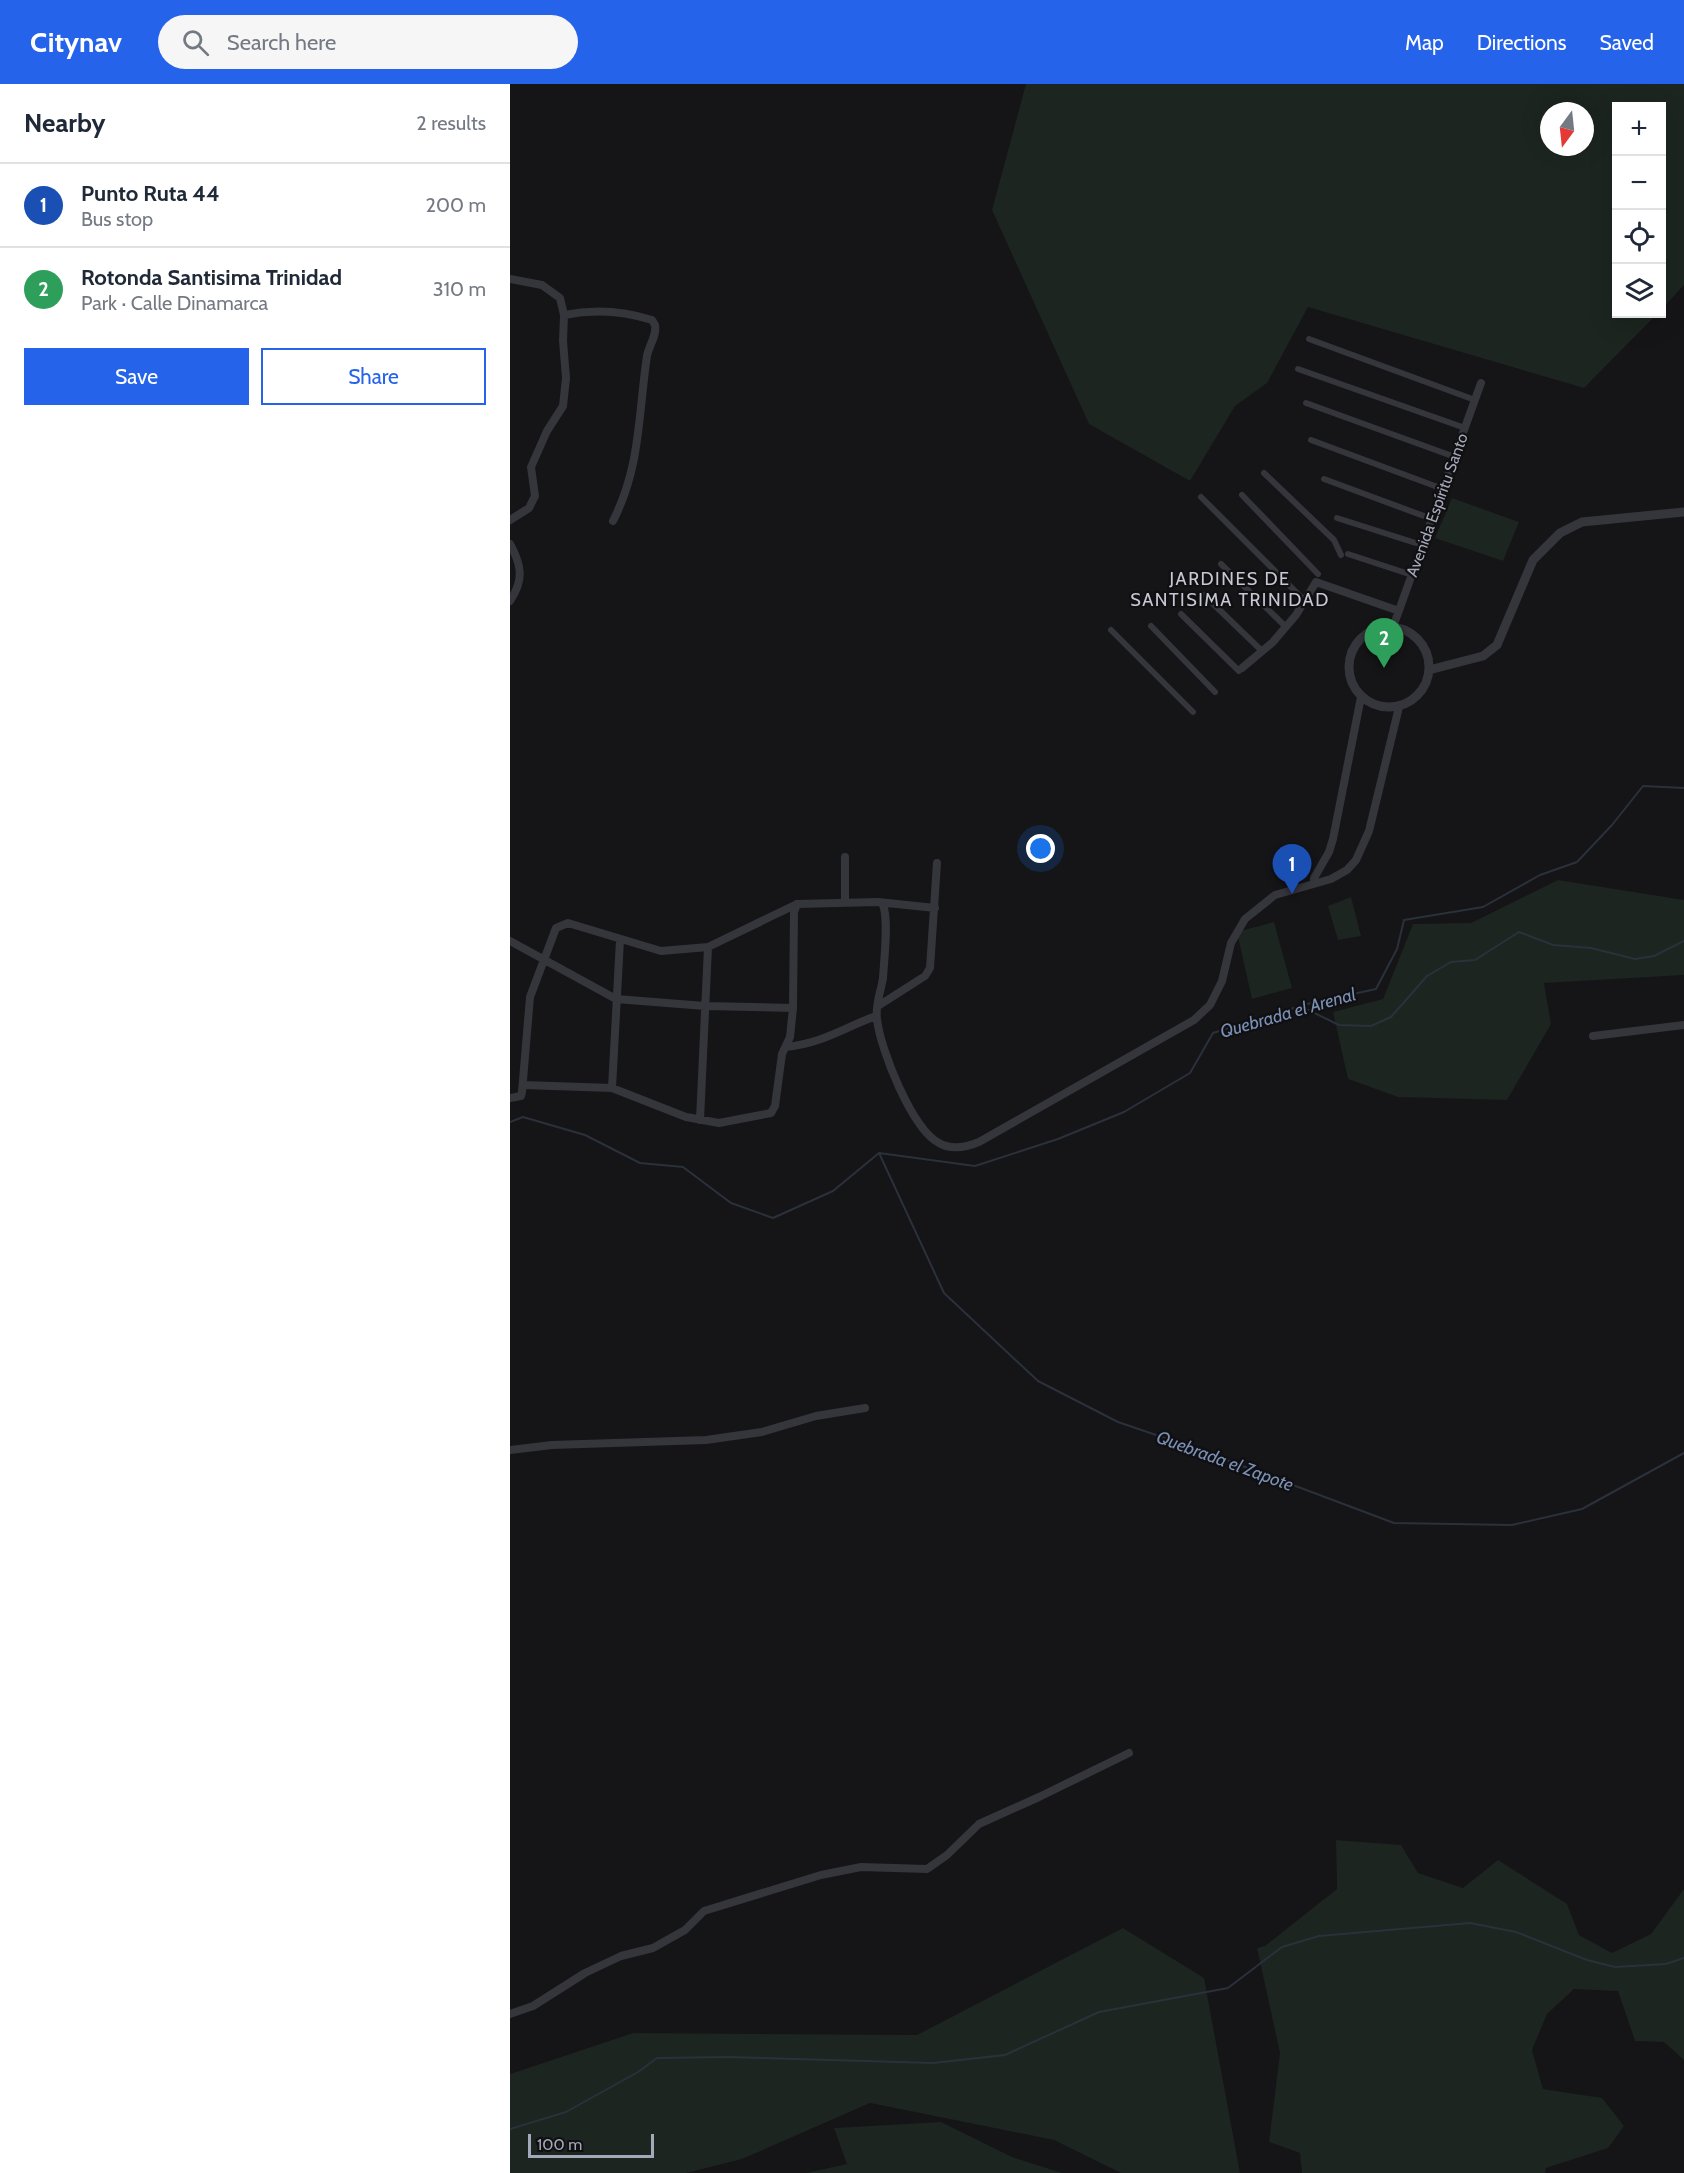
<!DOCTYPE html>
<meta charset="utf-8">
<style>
:root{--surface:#fff;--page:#f6f6f7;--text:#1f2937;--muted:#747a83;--line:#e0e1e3;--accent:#2563eb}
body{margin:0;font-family:Cabin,sans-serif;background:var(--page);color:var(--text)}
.controls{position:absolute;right:18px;top:18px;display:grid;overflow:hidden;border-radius:0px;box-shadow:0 6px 24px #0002}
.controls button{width:54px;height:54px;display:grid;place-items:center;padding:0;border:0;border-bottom:2px solid var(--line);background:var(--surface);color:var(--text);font:30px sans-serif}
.compass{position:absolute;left:1030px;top:18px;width:54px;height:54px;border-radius:50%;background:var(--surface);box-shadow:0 6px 24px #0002;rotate:195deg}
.scale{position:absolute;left:18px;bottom:15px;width:126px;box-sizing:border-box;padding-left:6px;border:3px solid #a5a8b8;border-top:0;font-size:16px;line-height:21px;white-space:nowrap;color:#a5a8b8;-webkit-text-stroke:4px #100f12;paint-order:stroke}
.you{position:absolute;left:531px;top:765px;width:21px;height:21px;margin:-15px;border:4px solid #fff;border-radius:50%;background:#1a73e8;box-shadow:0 0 0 9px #1a73e833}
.badge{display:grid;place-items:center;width:39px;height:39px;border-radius:50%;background:var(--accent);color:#fff;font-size:20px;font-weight:700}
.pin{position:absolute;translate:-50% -50px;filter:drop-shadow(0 2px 3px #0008)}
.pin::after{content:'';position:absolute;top:32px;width:21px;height:18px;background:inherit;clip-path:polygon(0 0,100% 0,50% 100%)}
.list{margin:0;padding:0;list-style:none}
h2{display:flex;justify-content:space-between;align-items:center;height:78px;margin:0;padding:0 24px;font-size:26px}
h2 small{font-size:20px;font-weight:400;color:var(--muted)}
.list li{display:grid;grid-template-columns:39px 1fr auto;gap:18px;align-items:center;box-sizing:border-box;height:84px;padding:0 24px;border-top:2px solid var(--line)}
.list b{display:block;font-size:22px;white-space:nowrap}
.list p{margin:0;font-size:20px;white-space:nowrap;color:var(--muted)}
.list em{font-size:20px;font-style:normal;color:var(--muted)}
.actions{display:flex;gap:12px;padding:18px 24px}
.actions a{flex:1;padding:14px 0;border:2px solid var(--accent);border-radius:0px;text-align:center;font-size:21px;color:var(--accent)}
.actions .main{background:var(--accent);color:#fff}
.icon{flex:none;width:33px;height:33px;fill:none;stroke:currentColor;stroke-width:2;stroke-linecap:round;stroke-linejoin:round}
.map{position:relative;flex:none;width:1174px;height:2089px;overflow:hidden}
header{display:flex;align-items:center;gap:36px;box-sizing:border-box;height:84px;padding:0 30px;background:var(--accent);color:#fff}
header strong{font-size:28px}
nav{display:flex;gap:33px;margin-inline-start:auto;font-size:21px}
.search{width:420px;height:54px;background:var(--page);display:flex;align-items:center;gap:15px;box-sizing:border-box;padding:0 21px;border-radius:33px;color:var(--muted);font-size:22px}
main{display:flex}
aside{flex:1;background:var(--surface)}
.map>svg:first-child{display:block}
.green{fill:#1c251f;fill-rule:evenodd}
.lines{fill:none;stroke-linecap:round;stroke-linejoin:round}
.stream{stroke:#2a313b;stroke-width:2}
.pedestrian{stroke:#35353c;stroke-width:6}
.minor{stroke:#35353c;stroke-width:8}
.tertiary{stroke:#35353c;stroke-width:9}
.labels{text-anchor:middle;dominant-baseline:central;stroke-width:4.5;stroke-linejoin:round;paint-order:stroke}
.street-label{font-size:16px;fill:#a5a8b8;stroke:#100f12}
.neighbourhood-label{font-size:18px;letter-spacing:1.5px;fill:#c7c8d3;stroke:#100f12}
.water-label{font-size:18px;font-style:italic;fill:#7a90b5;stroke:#100f12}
</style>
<header>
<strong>Citynav</strong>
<div class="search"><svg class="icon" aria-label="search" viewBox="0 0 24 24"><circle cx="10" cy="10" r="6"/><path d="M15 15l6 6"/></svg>Search here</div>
<nav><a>Map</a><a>Directions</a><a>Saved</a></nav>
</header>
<main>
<aside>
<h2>Nearby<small>2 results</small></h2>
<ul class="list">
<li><span class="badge" style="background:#1a4fb4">1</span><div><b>Punto Ruta 44</b><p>Bus stop</p></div><em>200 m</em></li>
<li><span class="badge" style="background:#2e9e5b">2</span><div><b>Rotonda Santisima Trinidad</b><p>Park · Calle Dinamarca</p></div><em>310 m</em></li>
</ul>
<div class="actions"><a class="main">Save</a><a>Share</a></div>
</aside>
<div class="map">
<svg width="1174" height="2089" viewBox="0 0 1174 2089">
<rect width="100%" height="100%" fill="#151417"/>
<path class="green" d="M516,0H1174V201L1152,225V22H1106V230H1147L1074,304L798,223L757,299L725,322L680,397L579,340L482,126ZM1039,27H1075V63H1039Z
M942,414L1009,438L993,477L925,454Z
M1048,796L1174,816V891L1034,899L1041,940L997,1016L888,1013L838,995L823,928L873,915L903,840L961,839Z
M841,813L851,852L828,856L818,822Z
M764,838L782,904L742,915L727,848Z
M826,1756L891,1761L908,1789L953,1804L988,1776L1057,1820L1069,1851L1102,1869L1141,1850L1174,1805V1976L1154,1958L1125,1957L1108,1907L1064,1905L1037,1930L1022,1966L1033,2005L1092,2014L1114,2042L1098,2064L1036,2084L1035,2089H792L790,2069L759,2058L770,1969L747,1864L755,1862L827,1805Z
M613,1844L694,1894L730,2089H611L544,2056L360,2019L232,2075L176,2089H0V1990L123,1949L407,1951Z
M431,2038L502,2073L552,2089H296L337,2080L324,2044Z"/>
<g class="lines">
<path class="stream" d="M790,922L829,941L861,942L881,933L917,892L941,878L965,876L1009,848L1043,861L1081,864L1125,875L1144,872L1174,857
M0,1038L13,1033L75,1051L130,1079L173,1083L221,1119L263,1134L323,1107L369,1069
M369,1069L434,1209L528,1297L608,1338L690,1366L884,1439L1002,1441L1072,1425L1174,1369
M369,1069L465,1082L548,1055L614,1028L680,989L703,949L797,920L866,905L887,865L894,836L973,823L1030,791L1067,778L1102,741L1133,702L1174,704
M0,2045L56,2028L128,1988L147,1974L219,1973L423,1979L495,1971L589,1928L718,1904L772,1863L809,1852L960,1839L1006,1848L1077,1876L1105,1883L1156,1880L1174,1874"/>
<path class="pedestrian" d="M799,255L965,316
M788,285L955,344
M796,319L945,373
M801,356L933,405
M754,389L824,456L831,471
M814,395L922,435
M732,411L808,490
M691,413L795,517
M827,434L912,461
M838,470L902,491
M711,480L776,543
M694,511L752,567
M671,530L729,587
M641,542L705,608
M601,546L683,628"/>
<path class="minor" d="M0,195L32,201L50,214L54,231L53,257L56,294L53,322L37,347L21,383L25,412L19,424L0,436
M54,231C83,225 114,227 142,236L145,241C147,252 139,261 137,272C128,331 131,382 103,437
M0,460C12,482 14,496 0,517
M883,543L971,299
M732,584L763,558L786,531L806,498L889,527
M335,773V819
M804,798V794L819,768L823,755L851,613
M373,821C379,836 374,876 373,894C371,907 365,921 367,935C370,965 402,1045 429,1059C441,1066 457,1063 469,1058L684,936L700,921L712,897L721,859L735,835L765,811L821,795L837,786L846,776L859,747L889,623
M0,857L106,915L195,922L283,924
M368,922L415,892L420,884L427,779
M1083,952L1174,941
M276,963C313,959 333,944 366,932
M13,1001L102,1004L176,1033L209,1039L261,1029L265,1022L272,970L280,953L283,924L284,828L287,820
M102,1004L110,856
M0,1014L11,1012L12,1008L20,913L46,844L58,839L151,867L198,863L287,820L368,818L425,824
M190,1036L198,863
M0,1366L42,1361L196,1356L252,1348L306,1332L355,1324
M0,1930L23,1922L75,1889L111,1872L143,1864L175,1846L194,1827L311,1791L351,1783L417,1785L437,1771L469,1740L529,1713L619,1669"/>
<path class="tertiary" d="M839 583a40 40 0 1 1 80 0a40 40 0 1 1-80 0Z
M919,586L973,572L987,561L1023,476L1050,449L1072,438L1174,428"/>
</g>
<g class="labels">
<g class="street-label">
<text transform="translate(927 421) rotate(-70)">Avenida Espíritu Santo</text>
</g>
<g class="neighbourhood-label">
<text x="720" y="495">JARDINES DE<tspan x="720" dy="21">SANTISIMA TRINIDAD</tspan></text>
</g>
<g class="water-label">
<text transform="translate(778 929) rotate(-16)">Quebrada el Arenal</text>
<text transform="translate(715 1377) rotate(20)">Quebrada el Zapote</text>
</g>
</g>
</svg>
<div class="controls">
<button>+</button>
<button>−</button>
<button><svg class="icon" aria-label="locate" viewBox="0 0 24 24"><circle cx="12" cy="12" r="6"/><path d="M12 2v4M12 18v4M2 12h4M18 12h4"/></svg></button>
<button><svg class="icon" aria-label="layers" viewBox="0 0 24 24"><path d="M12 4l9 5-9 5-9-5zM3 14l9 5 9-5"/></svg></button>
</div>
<svg class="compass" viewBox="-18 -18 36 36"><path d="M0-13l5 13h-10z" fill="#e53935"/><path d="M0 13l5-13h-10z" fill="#747a83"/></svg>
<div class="scale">100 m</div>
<div class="you"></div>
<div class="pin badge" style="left:782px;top:810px;background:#1a4fb4">1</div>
<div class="pin badge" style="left:874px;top:584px;background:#2e9e5b">2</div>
</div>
</main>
